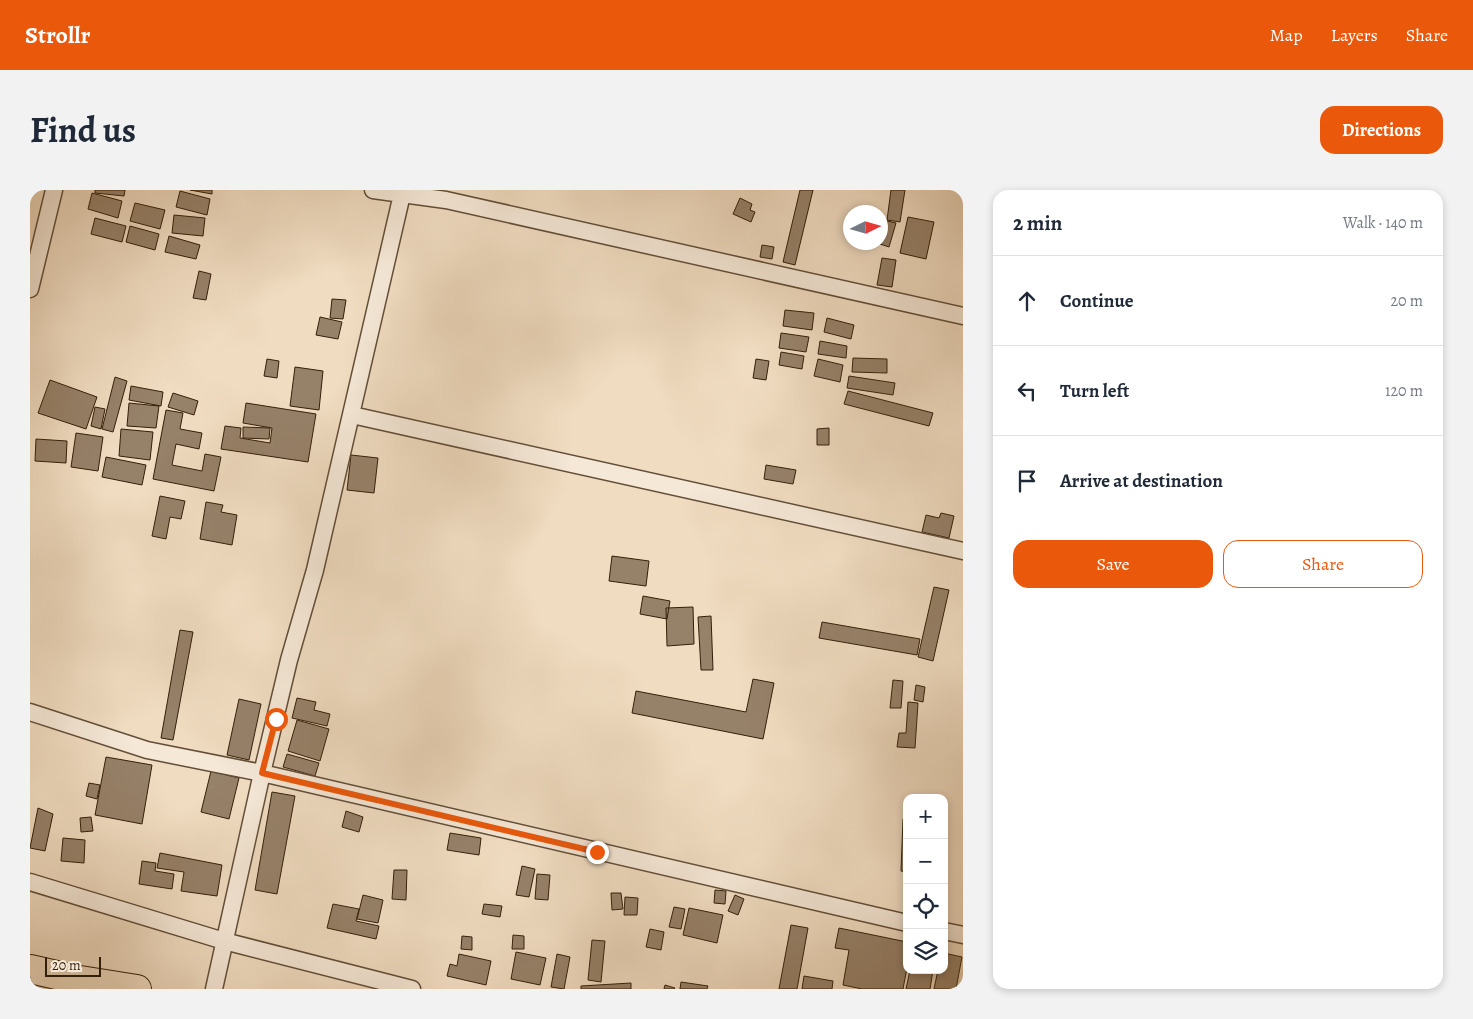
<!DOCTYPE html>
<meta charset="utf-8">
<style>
:root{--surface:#fff;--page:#f2f2f3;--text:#1f2937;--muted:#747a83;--line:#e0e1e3;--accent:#ea580c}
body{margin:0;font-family:Alegreya,serif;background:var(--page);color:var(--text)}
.controls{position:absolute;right:15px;bottom:15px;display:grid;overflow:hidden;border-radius:10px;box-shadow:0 2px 8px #0003}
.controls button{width:45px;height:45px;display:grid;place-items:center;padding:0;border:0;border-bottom:1px solid var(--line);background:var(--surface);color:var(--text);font:25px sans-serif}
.compass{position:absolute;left:813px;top:15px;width:45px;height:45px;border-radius:50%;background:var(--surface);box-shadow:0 2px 8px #0003;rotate:85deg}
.scale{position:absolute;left:15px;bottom:12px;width:56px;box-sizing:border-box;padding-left:5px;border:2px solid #341f0a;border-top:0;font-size:14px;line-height:18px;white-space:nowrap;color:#341f0a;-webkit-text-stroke:4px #f5e8d7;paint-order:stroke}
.stop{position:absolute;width:15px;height:15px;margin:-11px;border:4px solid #ea580c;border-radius:50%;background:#fff}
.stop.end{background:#ea580c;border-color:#fff;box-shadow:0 1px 5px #0008}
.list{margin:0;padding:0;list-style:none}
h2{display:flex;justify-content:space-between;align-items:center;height:65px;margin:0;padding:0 20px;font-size:21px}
h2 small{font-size:16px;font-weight:400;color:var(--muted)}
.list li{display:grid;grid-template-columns:32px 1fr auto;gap:15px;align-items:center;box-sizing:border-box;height:90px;padding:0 20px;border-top:1px solid var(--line)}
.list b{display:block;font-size:19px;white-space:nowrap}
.list em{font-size:16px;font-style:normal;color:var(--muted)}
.actions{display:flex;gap:10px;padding:15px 20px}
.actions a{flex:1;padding:11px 0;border:1px solid var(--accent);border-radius:15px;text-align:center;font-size:18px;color:var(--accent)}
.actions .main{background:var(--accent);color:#fff}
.icon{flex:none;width:28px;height:28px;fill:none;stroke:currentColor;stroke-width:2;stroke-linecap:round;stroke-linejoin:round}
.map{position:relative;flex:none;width:933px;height:799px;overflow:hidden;border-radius:15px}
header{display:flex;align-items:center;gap:30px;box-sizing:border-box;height:70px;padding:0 25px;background:var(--accent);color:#fff}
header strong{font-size:24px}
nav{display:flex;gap:28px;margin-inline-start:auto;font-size:18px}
.intro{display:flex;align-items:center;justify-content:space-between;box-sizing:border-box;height:120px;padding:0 30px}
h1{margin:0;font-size:35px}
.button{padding:12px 22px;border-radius:15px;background:var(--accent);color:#fff;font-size:18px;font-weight:700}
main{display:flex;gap:30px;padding:0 30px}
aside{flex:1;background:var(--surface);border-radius:15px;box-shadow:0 2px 8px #0003}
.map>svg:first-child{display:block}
.building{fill:#968169;stroke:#341f0a}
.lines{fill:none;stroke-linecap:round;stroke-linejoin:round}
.street-casing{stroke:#634e38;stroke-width:19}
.highway-casing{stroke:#341f0a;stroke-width:30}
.street{stroke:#f5e8d7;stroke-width:16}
.highway{stroke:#f0dcc1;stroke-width:28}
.route{stroke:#ea580c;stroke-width:6}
</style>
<header>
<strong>Strollr</strong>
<nav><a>Map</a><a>Layers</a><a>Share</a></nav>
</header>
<div class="intro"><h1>Find us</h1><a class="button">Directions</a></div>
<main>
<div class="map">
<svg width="933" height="799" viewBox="0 0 933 799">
<rect width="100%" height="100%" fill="#f0dcc1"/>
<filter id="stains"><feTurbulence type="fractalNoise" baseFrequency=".004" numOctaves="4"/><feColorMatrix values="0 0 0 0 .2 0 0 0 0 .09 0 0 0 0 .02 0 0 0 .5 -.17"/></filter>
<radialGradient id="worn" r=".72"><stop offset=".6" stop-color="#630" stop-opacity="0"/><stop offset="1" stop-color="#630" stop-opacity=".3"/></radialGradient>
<path class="building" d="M65,0H95L94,6L65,3Z
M160,0H182V4Z
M770,0H783L765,75L753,72Z
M861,0H875L870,32L857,30Z
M150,1L180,9L177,25L146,17Z
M62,3L92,11L88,28L58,19Z
M710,8L722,14L720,20L725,22L721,32L703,24Z
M105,13L135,20L130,39L100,31Z
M144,25L175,28L173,46L142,43Z
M878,27L904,32L896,69L870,63Z
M65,28L96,36L92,52L61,44Z
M853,30L866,33L859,57L847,53L851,52Z
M100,36L129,44L125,60L96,52Z
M139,46L170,55L166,69L135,62Z
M732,55L744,57L742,69L730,67Z
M852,68L866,70L862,97L847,95Z
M169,81L181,84L176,110L163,108Z
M302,109L316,110L313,129L300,128Z
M755,120L784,123L782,140L753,136Z
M290,127L312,132L308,149L286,145Z
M797,128L824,135L821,149L794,142Z
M751,143L779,147L776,162L749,158Z
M790,151L817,156L816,168L788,164Z
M751,162L774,166L772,179L749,175Z
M823,168L857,169V183L822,182Z
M237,169L249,171L247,188L234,186Z
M726,169L739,171L736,190L723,188Z
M788,169L813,175L810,192L784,186Z
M265,177L293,181L289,220L260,216Z
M819,186L865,193L863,205L817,198Z
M85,187L97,191L83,242L72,239Z
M20,190L67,207L56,239L8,223Z
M101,196L133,202L131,216L99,210Z
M818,201L903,223L899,236L814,214Z
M143,203L168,211L164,225L138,217Z
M99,213L129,216L126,238L97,236Z
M216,213L286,224L278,272L191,259L195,236L211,238L210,248L240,253L242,238L213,233Z
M65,217L75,219L71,239L61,236Z
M136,220L153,223L150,239L172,243L169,259L146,254L142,275L172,281L175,264L191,267L184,301L123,289Z
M213,237L240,238L239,249L213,248Z
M799,238V255H787V239Z
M91,239L123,242L120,270L89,266Z
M46,243L73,247L68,281L41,277Z
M6,249L37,251L36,273L5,271Z
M321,265L348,268L344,303L317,300Z
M76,267L116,275L112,295L72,287Z
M736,275L766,280L763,294L734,289Z
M130,306L155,311L151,329L140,327L136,349L122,346Z
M176,312L193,315L191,322L207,325L202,355L170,349Z
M911,323L924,326L919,348L892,342L896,325L909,328Z
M582,366L619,371L616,396L579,391Z
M904,397L919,400L903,471L888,467Z
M613,406L640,411L637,429L610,424Z
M663,417L664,454L637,456L636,418Z
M681,426L683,480H671L668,427Z
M792,432L890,449L887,465L789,448Z
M150,440L163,442L143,550L131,548Z
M723,489L744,493L733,549L602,523L606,501L716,522Z
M863,490L873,491L871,518H860Z
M886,495L895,497L893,512L884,510Z
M267,508L286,512L284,520L300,524L297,536L262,528Z
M209,509L231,514L219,570L197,565Z
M878,512L888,513L885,558L867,557L869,543H876Z
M267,530L299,539L290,571L258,561Z
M257,564L289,573L285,586L253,577Z
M76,567L122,575L112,634L65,625Z
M181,581L209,588L199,629L171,622Z
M59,593L70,595L67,609L56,606Z
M242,602L265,606L247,704L225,700Z
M8,618L23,624L15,661L0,658Z
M316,621L333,627L329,642L312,637Z
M61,627L63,641L51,642L50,628Z
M873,629H877V682L871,681Z
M420,643L451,648L449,665L417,660Z
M33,648L55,650L54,673L31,671Z
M130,663L192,675L187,706L151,701L154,682L127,678Z
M112,671L126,673L125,681L144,684L142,699L109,694Z
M492,676L505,679L499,707L486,705Z
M364,680H377L376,710L362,709Z
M507,684L520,685L518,710L505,709Z
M685,700L696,701L695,714L684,713Z
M581,703H591L593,719L582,720Z
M333,705L353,710L348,733L327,729Z
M705,705L714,709L708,725L698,721Z
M595,707L608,708L607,725H594Z
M303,714L329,719L326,731L349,736L346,749L297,738Z
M454,714L472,716L470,727L452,724Z
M644,717L655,719L651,739L639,737Z
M659,718L693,725L687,753L653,745Z
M761,735L778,738L767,799H749Z
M809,738L877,752V778L873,799H832L813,795L819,760L805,758Z
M620,739L634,742L631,760L616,757Z
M483,745L494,746V759H482Z
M432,746L442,747V760L431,759Z
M562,750L575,751L571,792L558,790Z
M486,762L516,768L510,795L481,789Z
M914,763L932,767L926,799H904L908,780H914Z
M429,764L461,771L456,795L417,786L420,774L427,776Z
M527,764L540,767L534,799L521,797Z
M880,780H903L900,799H876Z
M774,786L803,791L802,799H772Z
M651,792L678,796L677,799H650Z
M601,793V799H551V796Z
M635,795L645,798L644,799H634Z"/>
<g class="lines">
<g class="street-casing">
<path id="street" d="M343,0L416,10L933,126
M0,99L24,0
M322,225L933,361
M0,522L117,560L232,583L877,733
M0,692L194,751L382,799
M914,741L933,745
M184,799L232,583L259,470L285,380L373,0"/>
</g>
<g class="highway-casing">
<path id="highway" d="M0,779L44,789L107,799"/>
</g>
<use href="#street" class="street"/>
<use href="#highway" class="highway"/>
</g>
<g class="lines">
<path class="route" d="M246,529L232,583L567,662"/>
</g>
<rect width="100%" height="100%" filter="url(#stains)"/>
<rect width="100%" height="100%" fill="url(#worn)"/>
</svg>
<div class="controls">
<button>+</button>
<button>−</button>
<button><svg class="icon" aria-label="locate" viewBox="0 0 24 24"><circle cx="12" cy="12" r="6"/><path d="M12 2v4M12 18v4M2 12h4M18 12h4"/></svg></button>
<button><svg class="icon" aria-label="layers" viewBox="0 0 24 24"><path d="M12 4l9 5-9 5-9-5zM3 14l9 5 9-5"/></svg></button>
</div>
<svg class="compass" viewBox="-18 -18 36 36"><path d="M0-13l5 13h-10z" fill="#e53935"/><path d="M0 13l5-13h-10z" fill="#747a83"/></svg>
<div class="scale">20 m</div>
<div class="stop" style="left:246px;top:529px"></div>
<div class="stop end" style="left:567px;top:662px"></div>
</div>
<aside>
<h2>2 min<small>Walk · 140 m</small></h2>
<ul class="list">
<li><svg class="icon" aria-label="ahead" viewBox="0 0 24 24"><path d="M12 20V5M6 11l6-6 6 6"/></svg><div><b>Continue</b></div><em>20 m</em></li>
<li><svg class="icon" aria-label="left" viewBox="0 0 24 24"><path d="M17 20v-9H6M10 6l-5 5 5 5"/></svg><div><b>Turn left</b></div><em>120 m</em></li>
<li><svg class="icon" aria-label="arrive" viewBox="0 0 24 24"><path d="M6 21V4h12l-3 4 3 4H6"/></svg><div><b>Arrive at destination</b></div></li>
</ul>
<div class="actions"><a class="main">Save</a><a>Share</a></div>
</aside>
</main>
